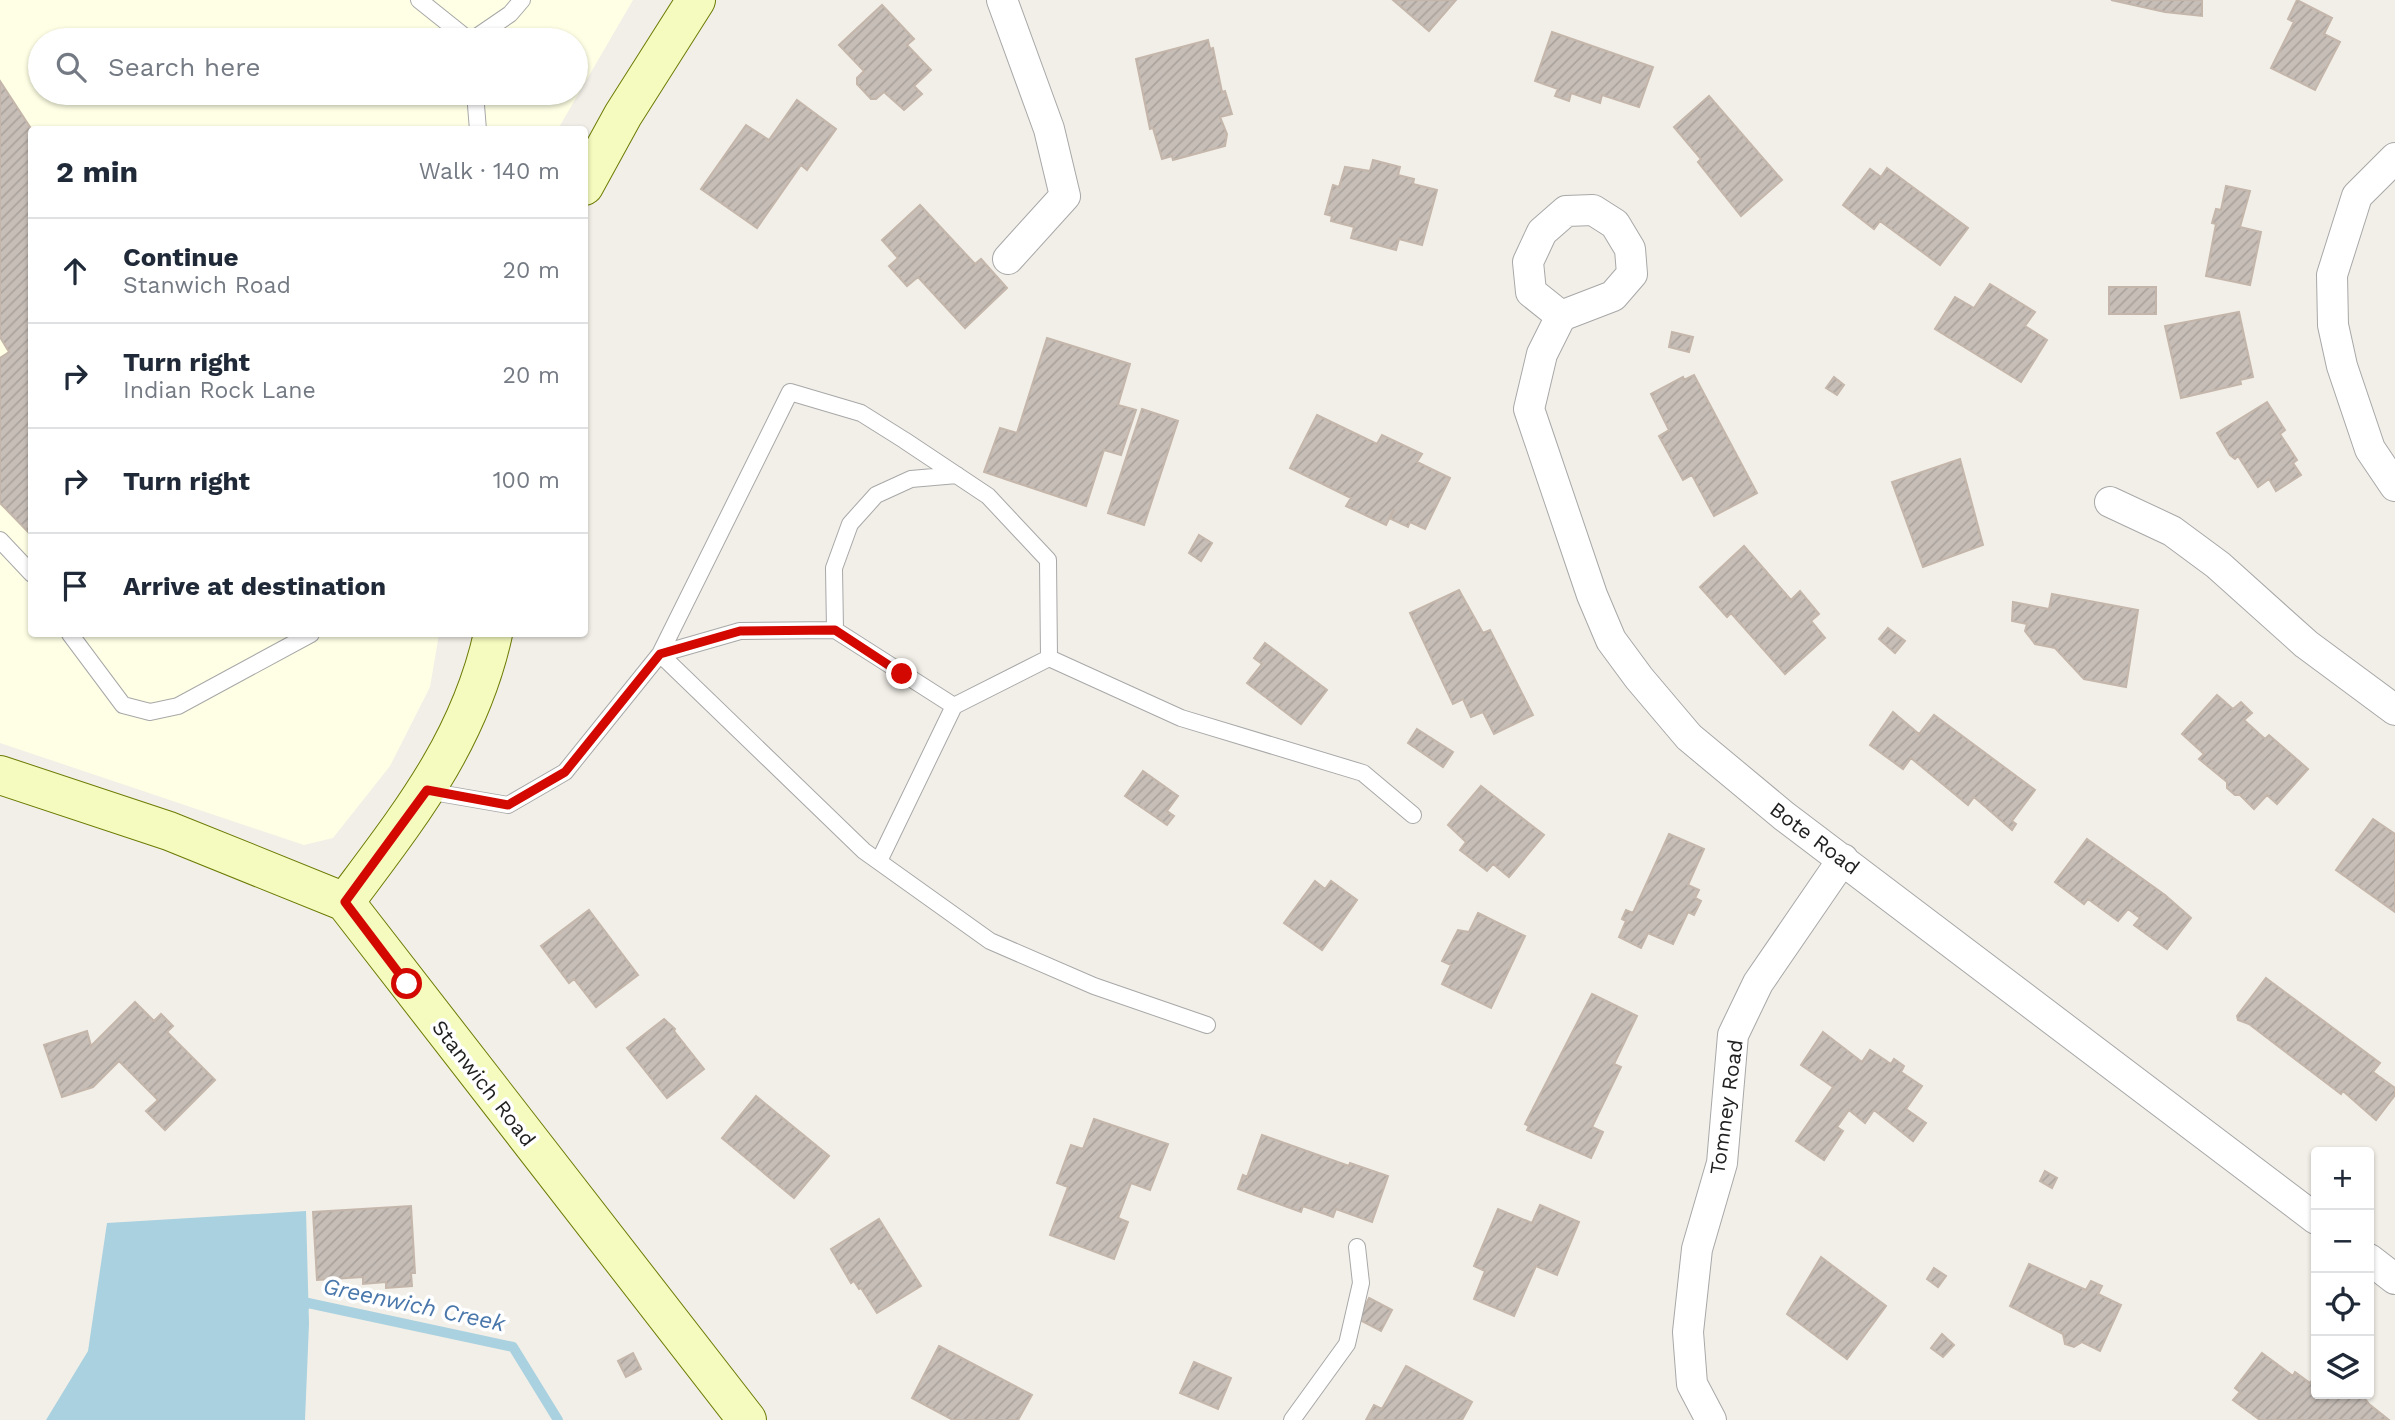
<!DOCTYPE html>
<meta charset="utf-8">
<style>
:root{--surface:#fff;--page:#f6f6f7;--text:#1f2937;--muted:#747a83;--line:#e0e1e3}
body{margin:0;font-family:"Work Sans",sans-serif;background:var(--page);color:var(--text)}
.controls{position:absolute;right:21px;bottom:21px;display:grid;overflow:hidden;border-radius:7px;box-shadow:0 2px 5px #0004}
.controls button{width:63px;height:63px;display:grid;place-items:center;padding:0;border:0;border-bottom:2px solid var(--line);background:var(--surface);color:var(--text);font:35px sans-serif}
.stop{position:absolute;width:21px;height:21px;margin:-16px;border:5px solid #d30800;border-radius:50%;background:#fff}
.stop.end{background:#d30800;border-color:#fff;box-shadow:0 2px 7px #0008}
.list{margin:0;padding:0;list-style:none}
h2{display:flex;justify-content:space-between;align-items:center;height:91px;margin:0;padding:0 28px;font-size:30px}
h2 small{font-size:23px;font-weight:400;color:var(--muted)}
.list li{display:grid;grid-template-columns:46px 1fr auto;gap:21px;align-items:center;box-sizing:border-box;height:105px;padding:0 28px;border-top:2px solid var(--line)}
.list b{display:block;font-size:26px;white-space:nowrap}
.list p{margin:0;font-size:23px;white-space:nowrap;color:var(--muted)}
.list em{font-size:23px;font-style:normal;color:var(--muted)}
.icon{flex:none;width:38px;height:38px;fill:none;stroke:currentColor;stroke-width:2;stroke-linecap:round;stroke-linejoin:round}
.map{position:relative;flex:none;width:2395px;height:1420px;overflow:hidden}
.search{position:absolute;background:var(--surface);box-shadow:0 2px 5px #0004;left:28px;top:28px;width:560px;height:77px;display:flex;align-items:center;gap:18px;box-sizing:border-box;padding:0 24px;border-radius:38px;color:var(--muted);font-size:26px}
.panel{position:absolute;background:var(--surface);box-shadow:0 2px 5px #0004;left:28px;top:126px;width:560px;height:511px;border-radius:7px}
.map>svg:first-child{display:block}
.education{fill:#feffe4;fill-rule:evenodd}
.water{fill:#a9d1df}
.lines{fill:none;stroke-linecap:round;stroke-linejoin:round}
.stream{stroke:#a9d1df;stroke-width:10}
.building{fill:url(#building-hatch);stroke:#c4b6aa;stroke-width:2}
.lane-casing{stroke:#a8a8a8;stroke-width:18}
.street-casing{stroke:#a8a8a8;stroke-width:32}
.secondary-casing{stroke:#6b7c05;stroke-width:40}
.lane{stroke:#fff;stroke-width:16}
.street{stroke:#fff;stroke-width:30}
.secondary{stroke:#f5fabe;stroke-width:38}
.route{stroke:#d30800;stroke-width:9}
.labels{text-anchor:middle;dominant-baseline:central;stroke-width:7;stroke-linejoin:round;paint-order:stroke}
.street-label{font-size:21px;fill:#212121;stroke:#fff}
.water-label{font-size:23px;font-style:italic;fill:#4977ab;stroke:#fff}
</style>
<div class="map">
<svg width="2395" height="1420" viewBox="0 0 2395 1420">
<defs>
<pattern id="building-hatch" width="6" height="6" patternUnits="userSpaceOnUse" patternTransform="scale(1.75)"><rect width="6" height="6" fill="#c7beb7"/><path d="M-1 1l2-2M0 6l6-6M5 7l2-2" fill="none" stroke="#aba39d"/></pattern>
</defs>
<rect width="100%" height="100%" fill="#f2efe8"/>
<path class="education" d="M0,0H633L558,129L32,130V634H439L430,687L390,766L333,838L304,845L0,743ZM40,40H576V93H40Z"/>
<path class="water" d="M306,1211L309,1324L305,1420H46L88,1351L107,1223Z"/>
<g class="lines">
<path class="stream" d="M298,1311L308,1303L513,1347L558,1420"/>
</g>
<path class="building" d="M1393,0H1456L1429,31Z
M2111,0H2202V16L2165,12Z
M2297,0L2332,18L2324,34L2340,42L2315,90L2271,68L2294,22L2288,19Z
M882,5L914,39L907,45L931,70L914,86L922,94L904,110L884,92L876,99H871L857,84V78L864,71L839,45Z
M1552,32L1653,67L1639,107L1602,95L1600,103L1571,93L1569,101L1555,96L1558,89L1535,81Z
M1208,40L1210,49L1213,48L1222,92L1225,91L1232,114L1220,117L1227,134L1225,146L1173,160L1172,156L1162,159L1153,128L1150,129L1136,59Z
M0,81L32,130V536L0,503V358L9,352L0,337Z
M1709,96L1782,180L1741,216L1698,162L1701,159L1674,127Z
M797,100L836,129L807,170L801,165L757,228L701,189L746,125L769,140Z
M1373,160L1400,167L1398,175L1414,179L1413,184L1437,190L1422,245L1399,239L1396,250L1351,238L1354,227L1331,221L1332,216L1325,214L1333,185L1339,187L1345,167L1370,171Z
M1887,168L1968,228L1940,265L1880,221L1874,229L1843,205L1870,169L1881,177Z
M2226,186L2250,191L2240,227L2261,232L2250,285L2206,276L2216,224L2212,223L2216,209L2221,210Z
M920,205L975,264L981,259L1007,288L965,328L918,277L907,286L889,266L898,258L882,240Z
M1990,284L2035,312L2025,326L2047,340L2021,382L1935,329L1955,297L1974,308Z
M2109,287H2156V314H2109Z
M2239,312L2253,377L2240,380L2241,384L2181,398L2165,326Z
M1672,332L1693,337L1689,352L1669,347Z
M1047,338L1130,364L1118,405L1136,410L1121,455L1104,450L1086,506L984,472L1000,428L1017,433Z
M1694,375L1757,493L1714,516L1692,475L1683,480L1659,436L1669,430L1651,394L1683,377L1684,380Z
M1834,377L1844,385L1837,395L1826,388Z
M2267,402L2285,430L2280,434L2297,460L2293,463L2301,475L2276,491L2269,479L2258,487L2238,456L2235,459L2230,455L2217,433Z
M1142,409L1178,421L1144,525L1108,513Z
M1317,415L1377,444L1382,435L1422,454L1417,462L1450,478L1425,529L1410,522L1408,527L1391,519L1394,509L1386,525L1346,506L1351,498L1290,468Z
M1960,459L1983,545L1923,567L1892,482Z
M1199,535L1212,543L1201,561L1189,553Z
M1744,546L1791,600L1800,591L1819,614L1811,621L1825,638L1785,674L1731,613L1727,617L1700,587Z
M1459,590L1483,633L1490,630L1533,715L1494,734L1483,712L1471,717L1463,699L1453,704L1410,613Z
M2052,594L2138,610L2126,687L2084,679L2055,648L2035,644L2025,631L2027,624L2012,621L2013,602L2049,609Z
M1888,628L1905,641L1895,653L1879,639Z
M1265,643L1327,690L1301,724L1247,683L1262,664L1254,658Z
M2217,695L2233,709L2241,702L2252,713L2244,720L2265,739L2269,735L2308,769L2277,804L2267,795L2254,809L2240,795H2235L2227,788V782L2199,759L2204,754L2182,734Z
M1893,712L1919,734L1934,715L2035,790L2012,821L2016,824L2012,830L1974,797L1968,805L1911,758L1903,769L1870,745Z
M1417,729L1453,752L1443,767L1408,743Z
M1143,771L1178,796L1167,811L1174,816L1167,825L1125,796Z
M1481,786L1544,835L1509,877L1493,864L1487,871L1460,850L1466,842L1448,825Z
M2373,819L2395,834V912L2336,870Z
M1669,834L1704,849L1688,885L1699,890L1695,898L1701,901L1694,915L1688,912L1673,944L1648,933L1641,948L1619,937L1626,921L1622,919L1626,910L1633,913Z
M2087,839L2165,895L2191,918L2167,949L2134,925L2140,918L2128,909L2118,921L2088,899L2084,904L2055,882Z
M1315,881L1325,889L1331,881L1357,900L1322,950L1284,923Z
M589,910L638,975L596,1007L574,979L569,983L541,946Z
M1478,913L1525,936L1491,1008L1442,984L1451,965L1442,961L1458,930L1469,932Z
M2266,978L2380,1063L2373,1072L2395,1088V1095L2376,1120L2343,1091L2341,1094L2249,1024L2238,1020L2237,1016Z
M1592,994L1637,1016L1614,1064L1621,1067L1592,1127L1603,1132L1591,1158L1527,1130L1529,1126L1525,1124Z
M135,1002L154,1021L161,1014L173,1026L167,1032L215,1080L165,1130L146,1111L158,1100L119,1061L93,1087L62,1097L44,1045L87,1031L91,1046Z
M664,1019L675,1029L674,1031L704,1069L667,1098L627,1048Z
M1823,1032L1862,1062L1870,1050L1891,1064L1894,1059L1904,1066L1901,1072L1922,1086L1906,1109L1926,1123L1913,1141L1874,1110L1865,1123L1849,1110L1837,1127L1843,1131L1824,1160L1796,1141L1833,1087L1801,1065Z
M756,1096L829,1156L794,1198L722,1138Z
M1094,1119L1168,1144L1150,1190L1131,1183L1118,1218L1128,1222L1114,1259L1050,1235L1068,1187L1057,1183L1071,1145L1083,1149Z
M1262,1135L1349,1166L1350,1163L1388,1176L1372,1222L1336,1209L1333,1217L1303,1206L1301,1212L1238,1189L1243,1175L1247,1177Z
M2045,1171L2057,1178L2052,1188L2040,1181Z
M1540,1205L1579,1222L1557,1275L1536,1266L1514,1316L1474,1299L1485,1271L1474,1266L1498,1209L1532,1223Z
M411,1206L415,1273H411L412,1286L386,1288V1282L363,1284V1277L317,1280L313,1212Z
M879,1219L921,1286L877,1313L861,1288L859,1289L854,1281L851,1283L831,1249Z
M1821,1257L1886,1306L1847,1359L1787,1314Z
M2029,1264L2086,1290L2091,1281L2102,1286L2098,1294L2121,1305L2100,1351L2082,1342L2074,1347L2065,1344L2063,1334L2010,1306Z
M1934,1268L1946,1276L1938,1287L1927,1279Z
M1369,1298L1392,1310L1381,1331L1358,1319Z
M1942,1334L1954,1345L1943,1357L1931,1348Z
M939,1346L1032,1395L1018,1420H953L912,1398Z
M633,1353L641,1369L626,1377L618,1361Z
M2262,1353L2293,1376L2295,1372L2310,1383L2316,1375V1394H2366L2364,1398L2369,1404L2389,1420H2260L2233,1400L2240,1392L2235,1388Z
M1194,1362L1231,1378L1218,1409L1180,1393Z
M1406,1366L1472,1402L1462,1420H1366L1374,1405L1382,1409Z"/>
<g class="lines">
<g class="lane-casing">
<path id="lane" d="M419,0L469,40
M472,40L510,14L522,0
M475,93L478,130
M0,540L32,574
M835,630L834,568L850,524L876,495L911,479L957,475
M70,634L123,705L150,712L178,706L311,634
M1049,658L1048,560L988,496L904,440L861,413L790,392L660,654L864,851L990,941L1094,986L1207,1025
M427,791L508,805L565,772L660,654L740,631L835,630L954,706L1049,658L1181,718L1363,773L1413,815
M879,861L954,706
M1292,1420L1347,1344L1361,1283L1357,1247"/>
</g>
<g class="street-casing">
<path id="street" d="M1002,0L1049,129L1065,196L1008,259
M2395,158L2357,196L2332,275L2333,325L2342,366L2370,449L2395,486
M1561,316L1531,292L1528,262L1542,232L1566,211L1593,210L1615,224L1630,249L1632,274L1613,296L1561,316L1542,354L1529,409L1592,595L1611,640L1639,678L1689,737L1784,816L2316,1219
M2110,502L2172,531L2218,565L2306,644L2395,710
M2369,1259L2395,1279
M1711,1420L1692,1384L1688,1332L1697,1249L1722,1163L1733,1035L1758,983L1843,859"/>
</g>
<g class="secondary-casing">
<path id="secondary" d="M584,186L623,115L696,0
M0,775L169,831L345,902L747,1420
M345,902C409,816 469,742 493,634"/>
</g>
<use href="#lane" class="lane"/>
<use href="#street" class="street"/>
<use href="#secondary" class="secondary"/>
</g>
<g class="lines">
<path class="route" d="M407,984L345,902L427,790L508,805L565,772L660,654L740,631L835,630L902,674"/>
</g>
<g class="labels">
<g class="street-label">
<text transform="translate(1815 838) rotate(37)">Bote Road</text>
<text transform="translate(484 1083) rotate(52)">Stanwich Road</text>
<text transform="translate(1726 1107) rotate(-82)">Tomney Road</text>
</g>
<g class="water-label">
<text transform="translate(414 1305) rotate(12)">Greenwich Creek</text>
</g>
</g>
</svg>
<div class="controls">
<button>+</button>
<button>−</button>
<button><svg class="icon" aria-label="locate" viewBox="0 0 24 24"><circle cx="12" cy="12" r="6"/><path d="M12 2v4M12 18v4M2 12h4M18 12h4"/></svg></button>
<button><svg class="icon" aria-label="layers" viewBox="0 0 24 24"><path d="M12 4l9 5-9 5-9-5zM3 14l9 5 9-5"/></svg></button>
</div>
<div class="stop" style="left:407px;top:984px"></div>
<div class="stop end" style="left:902px;top:674px"></div>
<div class="search"><svg class="icon" aria-label="search" viewBox="0 0 24 24"><circle cx="10" cy="10" r="6"/><path d="M15 15l6 6"/></svg>Search here</div>
<section class="panel">
<h2>2 min<small>Walk · 140 m</small></h2>
<ul class="list">
<li><svg class="icon" aria-label="ahead" viewBox="0 0 24 24"><path d="M12 20V5M6 11l6-6 6 6"/></svg><div><b>Continue</b><p>Stanwich Road</p></div><em>20 m</em></li>
<li><svg class="icon" aria-label="right" viewBox="0 0 24 24"><path d="M7 20v-9h11M14 6l5 5-5 5"/></svg><div><b>Turn right</b><p>Indian Rock Lane</p></div><em>20 m</em></li>
<li><svg class="icon" aria-label="right" viewBox="0 0 24 24"><path d="M7 20v-9h11M14 6l5 5-5 5"/></svg><div><b>Turn right</b></div><em>100 m</em></li>
<li><svg class="icon" aria-label="arrive" viewBox="0 0 24 24"><path d="M6 21V4h12l-3 4 3 4H6"/></svg><div><b>Arrive at destination</b></div></li>
</ul>
</section>
</div>
